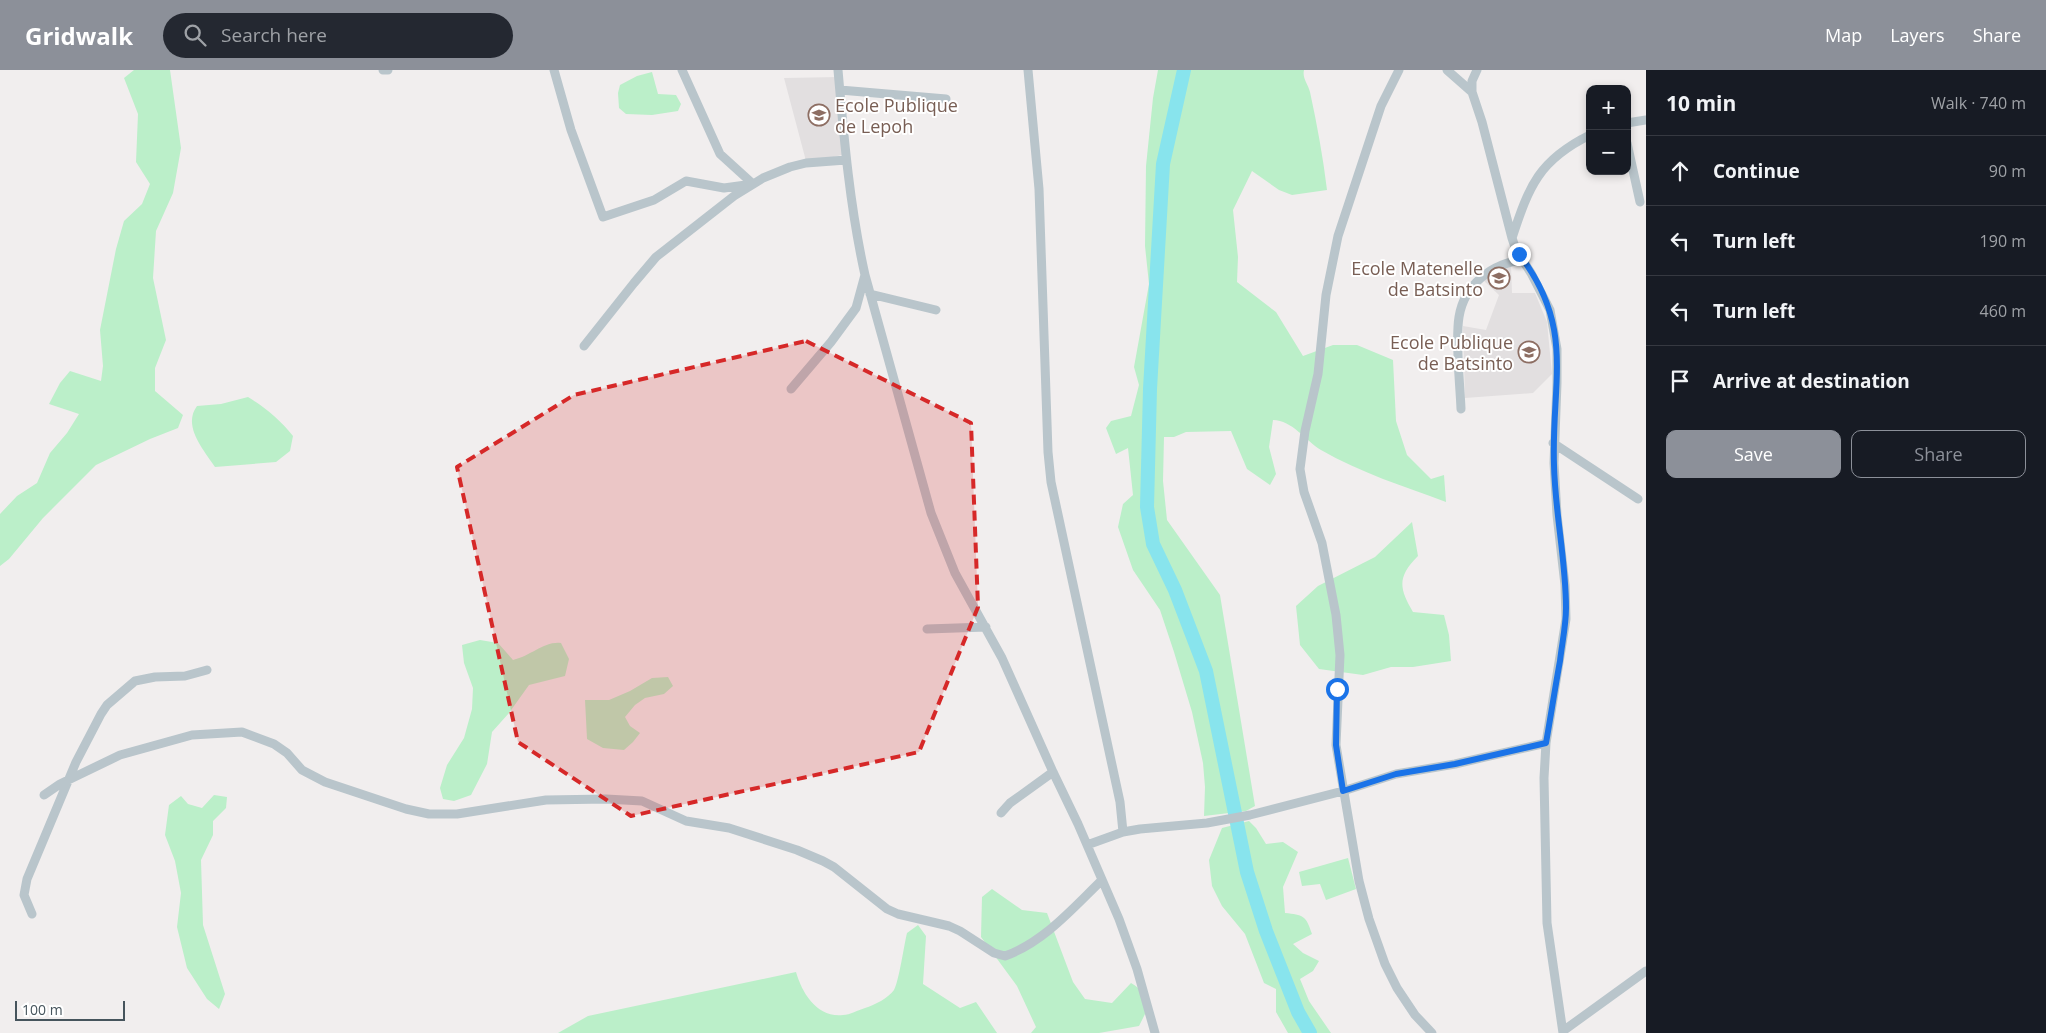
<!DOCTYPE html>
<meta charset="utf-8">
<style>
:root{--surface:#171b24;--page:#242831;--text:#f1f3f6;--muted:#9ea1a6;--line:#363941;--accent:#8c9099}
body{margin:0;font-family:"Open Sans",sans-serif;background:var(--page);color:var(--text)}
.controls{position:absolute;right:15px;top:15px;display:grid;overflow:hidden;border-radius:10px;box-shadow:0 2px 8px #0003}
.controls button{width:45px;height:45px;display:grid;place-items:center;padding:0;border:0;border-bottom:1px solid var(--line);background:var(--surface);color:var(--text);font:25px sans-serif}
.scale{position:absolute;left:15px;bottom:12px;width:110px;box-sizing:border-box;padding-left:5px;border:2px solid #46545c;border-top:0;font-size:14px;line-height:18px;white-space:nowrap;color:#46545c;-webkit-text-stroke:4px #fff;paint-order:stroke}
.stop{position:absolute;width:15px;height:15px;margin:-11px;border:4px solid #1a73e8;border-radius:50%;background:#fff}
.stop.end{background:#1a73e8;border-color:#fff;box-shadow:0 1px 5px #0008}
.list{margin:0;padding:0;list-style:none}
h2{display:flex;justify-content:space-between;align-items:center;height:65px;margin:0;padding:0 20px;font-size:21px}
h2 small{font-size:16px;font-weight:400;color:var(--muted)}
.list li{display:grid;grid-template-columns:32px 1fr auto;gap:15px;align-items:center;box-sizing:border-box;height:70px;padding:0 20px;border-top:1px solid var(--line)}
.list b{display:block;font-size:19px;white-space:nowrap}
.list em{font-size:16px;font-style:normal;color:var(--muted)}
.actions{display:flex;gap:10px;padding:15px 20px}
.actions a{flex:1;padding:11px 0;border:1px solid var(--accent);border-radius:10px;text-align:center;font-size:18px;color:var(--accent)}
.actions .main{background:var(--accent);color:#fff}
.icon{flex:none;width:28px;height:28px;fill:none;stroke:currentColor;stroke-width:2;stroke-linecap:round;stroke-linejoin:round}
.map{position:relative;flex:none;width:1646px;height:963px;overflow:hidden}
header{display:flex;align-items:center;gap:30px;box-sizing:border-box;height:70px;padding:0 25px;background:var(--accent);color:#fff}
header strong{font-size:24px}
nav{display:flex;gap:28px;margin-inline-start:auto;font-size:18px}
.search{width:350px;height:45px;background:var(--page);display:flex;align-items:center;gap:12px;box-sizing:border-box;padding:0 18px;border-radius:28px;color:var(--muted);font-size:19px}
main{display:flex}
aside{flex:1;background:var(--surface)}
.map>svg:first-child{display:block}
.education{fill:#e2dfe0}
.green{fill:#bbefc9}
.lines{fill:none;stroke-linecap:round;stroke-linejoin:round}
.river{stroke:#88e4ed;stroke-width:14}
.minor{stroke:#b9c5cb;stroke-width:9}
.route{stroke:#1a73e8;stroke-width:6}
.marked{fill:#d62828;fill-opacity:0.2;stroke:#d62828;stroke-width:4;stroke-dasharray:10 6;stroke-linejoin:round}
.labels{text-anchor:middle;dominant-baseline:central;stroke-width:4;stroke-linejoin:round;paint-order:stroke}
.education-label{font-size:18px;fill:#785e54;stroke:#fff;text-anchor:end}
</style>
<header>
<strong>Gridwalk</strong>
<div class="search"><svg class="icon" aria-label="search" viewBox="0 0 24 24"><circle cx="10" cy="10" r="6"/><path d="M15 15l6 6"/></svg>Search here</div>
<nav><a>Map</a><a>Layers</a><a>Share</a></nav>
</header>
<main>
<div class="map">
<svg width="1646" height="963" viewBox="0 0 1646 963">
<rect width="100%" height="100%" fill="#f1eeee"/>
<path class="education" d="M839,7L849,83L822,90L806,91L784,8Z
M1511,196L1512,223H1535L1547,252L1552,304L1533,323L1465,328L1463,256L1486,260L1499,225L1484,211L1489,205Z"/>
<path class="green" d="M134,0H170L181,78L173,123L156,161L153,208L166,270L155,298V321L183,345L178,358L150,369L96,395L43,448L9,489L0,496V444L17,426L37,413L50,383L67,363L79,344L49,334L60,313L70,301L101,311L103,296L100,260L116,179L124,151L142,134L150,114L136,92L138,44L124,8Z
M1158,0H1304C1302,8 1308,14 1310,22C1317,54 1323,87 1327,120L1292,125L1279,120L1252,101L1233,140L1238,187L1237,212L1276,242L1303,286L1333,275H1357L1393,290L1396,351L1407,385L1431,409L1444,405L1446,432C1403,416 1361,403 1321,380C1306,371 1292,350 1273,350L1269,377L1276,404L1270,415L1247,399L1231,361L1186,362L1174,367H1164L1163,411L1167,450L1220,525L1255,736L1246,741L1204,746L1205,717L1203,693L1192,642L1174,582L1160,540L1133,500L1118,457L1123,434L1133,425L1128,378L1116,384L1106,358L1111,351L1131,346L1139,315L1134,297L1149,214L1145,176L1146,96L1153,28Z
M652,2L658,24L676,25L681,34L678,41L652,45L626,44L619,38L618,23L620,15L637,6Z
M248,327C266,338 280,350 293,366L290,381L276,392L215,397C204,380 182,356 197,336L221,334Z
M1412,452L1418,486C1397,507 1399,518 1413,542L1444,545L1449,565L1451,591L1413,597H1391L1363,605L1319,599L1300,575L1296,536L1318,516L1375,487Z
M480,570L498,573L513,590C531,586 544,571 561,573L569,589L565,606L529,615L509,643L492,662L487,694L471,725L454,731L443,729L440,718L447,695L464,668L472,639L473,618L464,593L462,575Z
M668,607L673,616L664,624L645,628L635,635L625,647L630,656L640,663L633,672L624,680L603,678L587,669L585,630H609L630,621L652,608Z
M214,725L227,727L226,738L213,751V765L201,790L203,855L225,924L219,939L207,929L187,898L177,857L181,823L175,791L165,765L169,735L181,726L188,734L202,738Z
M1249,751L1256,758L1266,774L1283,772L1298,782L1283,817L1285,843C1303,845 1306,845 1312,864L1293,874L1303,883L1319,891L1313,901L1300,909L1309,931L1331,963H1288L1276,942V919L1264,913L1245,864L1222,836L1212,816L1209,790L1222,758Z
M1348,788L1356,819L1326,830L1320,814L1302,816L1299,802Z
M992,819L1022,840L1047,843L1073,912L1085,929L1112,933L1131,913C1143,919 1144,928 1147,940L1139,956L1099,963H1031L1036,957L1017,916L981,867L982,827Z
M918,855L926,866L923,914L960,938L976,932L997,963H558L588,946L796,902C802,923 817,948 843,945C850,945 858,940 865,938C875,935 888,928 894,920C899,911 904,875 907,863Z"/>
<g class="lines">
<path class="river" d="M1184,0L1163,94L1150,319L1147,437L1153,474L1175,520L1206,601L1247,802L1266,861L1298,942L1310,963"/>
<path class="minor" d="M383,0H388
M554,0L571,60L603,147L654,130L686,111L724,118L753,114L720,84L682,0
M838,0C844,69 850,138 865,205L931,443L955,503L1002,588L1053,702L1078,754L1119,849L1137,899L1155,963
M1028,0L1039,119L1048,382L1051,412L1120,732L1123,762
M1399,0L1381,36L1338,166L1326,225L1318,304L1305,361L1300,399L1304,422L1322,473L1336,545L1340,585L1336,675L1359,811L1369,849L1385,894L1397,918L1415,945L1432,963
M1447,0L1472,22
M1477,0L1472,11V22L1482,52L1512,168L1516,180L1531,203L1550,240L1557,279V313L1554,393L1557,445L1565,515L1566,549L1546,673L1544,708L1547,853L1563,963
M840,20L946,29
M1627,53L1646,50
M1627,73L1640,132
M1512,168C1529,116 1539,90 1590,65
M870,224L936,240
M584,276L634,213L656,187L734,126L763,108L790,97L806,93L846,90
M791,319L831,272L856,238L865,205
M1461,339C1460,313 1455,271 1459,247C1464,215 1492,193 1523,190
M1553,373L1638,429
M927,559L986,557
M44,725L60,714L120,685L192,665L242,662L274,674L287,683L302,700L325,712L406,739L429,744H457L546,730L606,729L642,731L686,751L729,758L797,780L823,791L834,797L887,839L898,844L949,856L960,861L994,883L1005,886C1044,872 1073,838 1102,810
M1001,743L1010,733L1053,702
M1087,775L1123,762L1140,759L1207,753L1250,745L1343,721L1396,704L1455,694L1546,673
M32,844L24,825L27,809L76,692L101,644L107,635L135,611L155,607L185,606L207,600
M1563,961L1646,901"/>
</g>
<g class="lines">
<path class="route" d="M1337,619L1336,675L1343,721L1396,704L1455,694L1546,673C1551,645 1555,618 1560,591C1562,573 1566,556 1566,538C1566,490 1555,443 1554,395C1551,312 1576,258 1519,184"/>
</g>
<path class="marked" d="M806,271L971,353L978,537L919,682L631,746L518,672L457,397L574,325Z"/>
<defs>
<g id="school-ring" transform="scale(1.125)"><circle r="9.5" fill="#fff" stroke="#8d6e63" stroke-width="1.5"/><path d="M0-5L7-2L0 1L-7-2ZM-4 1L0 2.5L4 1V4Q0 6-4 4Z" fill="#8d6e63"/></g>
</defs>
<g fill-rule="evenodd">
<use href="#school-ring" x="819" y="45"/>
<use href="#school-ring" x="1499" y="208"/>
<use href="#school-ring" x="1529" y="282"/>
</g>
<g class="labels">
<g class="education-label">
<text x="835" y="35" text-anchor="start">Ecole Publique<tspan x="835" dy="21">de Lepoh</tspan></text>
<text x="1483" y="198">Ecole Matenelle<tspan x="1483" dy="21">de Batsinto</tspan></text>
<text x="1513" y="272">Ecole Publique<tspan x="1513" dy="21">de Batsinto</tspan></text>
</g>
</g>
</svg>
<div class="controls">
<button>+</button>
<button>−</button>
</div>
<div class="scale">100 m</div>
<div class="stop" style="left:1337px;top:619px"></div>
<div class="stop end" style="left:1519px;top:184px"></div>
</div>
<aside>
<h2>10 min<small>Walk · 740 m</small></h2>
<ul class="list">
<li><svg class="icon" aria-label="ahead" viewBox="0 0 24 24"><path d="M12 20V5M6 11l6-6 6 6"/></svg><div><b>Continue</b></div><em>90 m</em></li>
<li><svg class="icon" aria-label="left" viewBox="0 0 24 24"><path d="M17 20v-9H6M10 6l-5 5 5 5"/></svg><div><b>Turn left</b></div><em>190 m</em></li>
<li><svg class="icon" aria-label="left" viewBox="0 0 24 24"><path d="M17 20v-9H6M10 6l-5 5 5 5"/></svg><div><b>Turn left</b></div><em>460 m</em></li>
<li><svg class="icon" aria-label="arrive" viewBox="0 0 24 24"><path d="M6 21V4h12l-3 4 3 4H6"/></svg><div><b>Arrive at destination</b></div></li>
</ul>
<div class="actions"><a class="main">Save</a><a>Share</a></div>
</aside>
</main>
